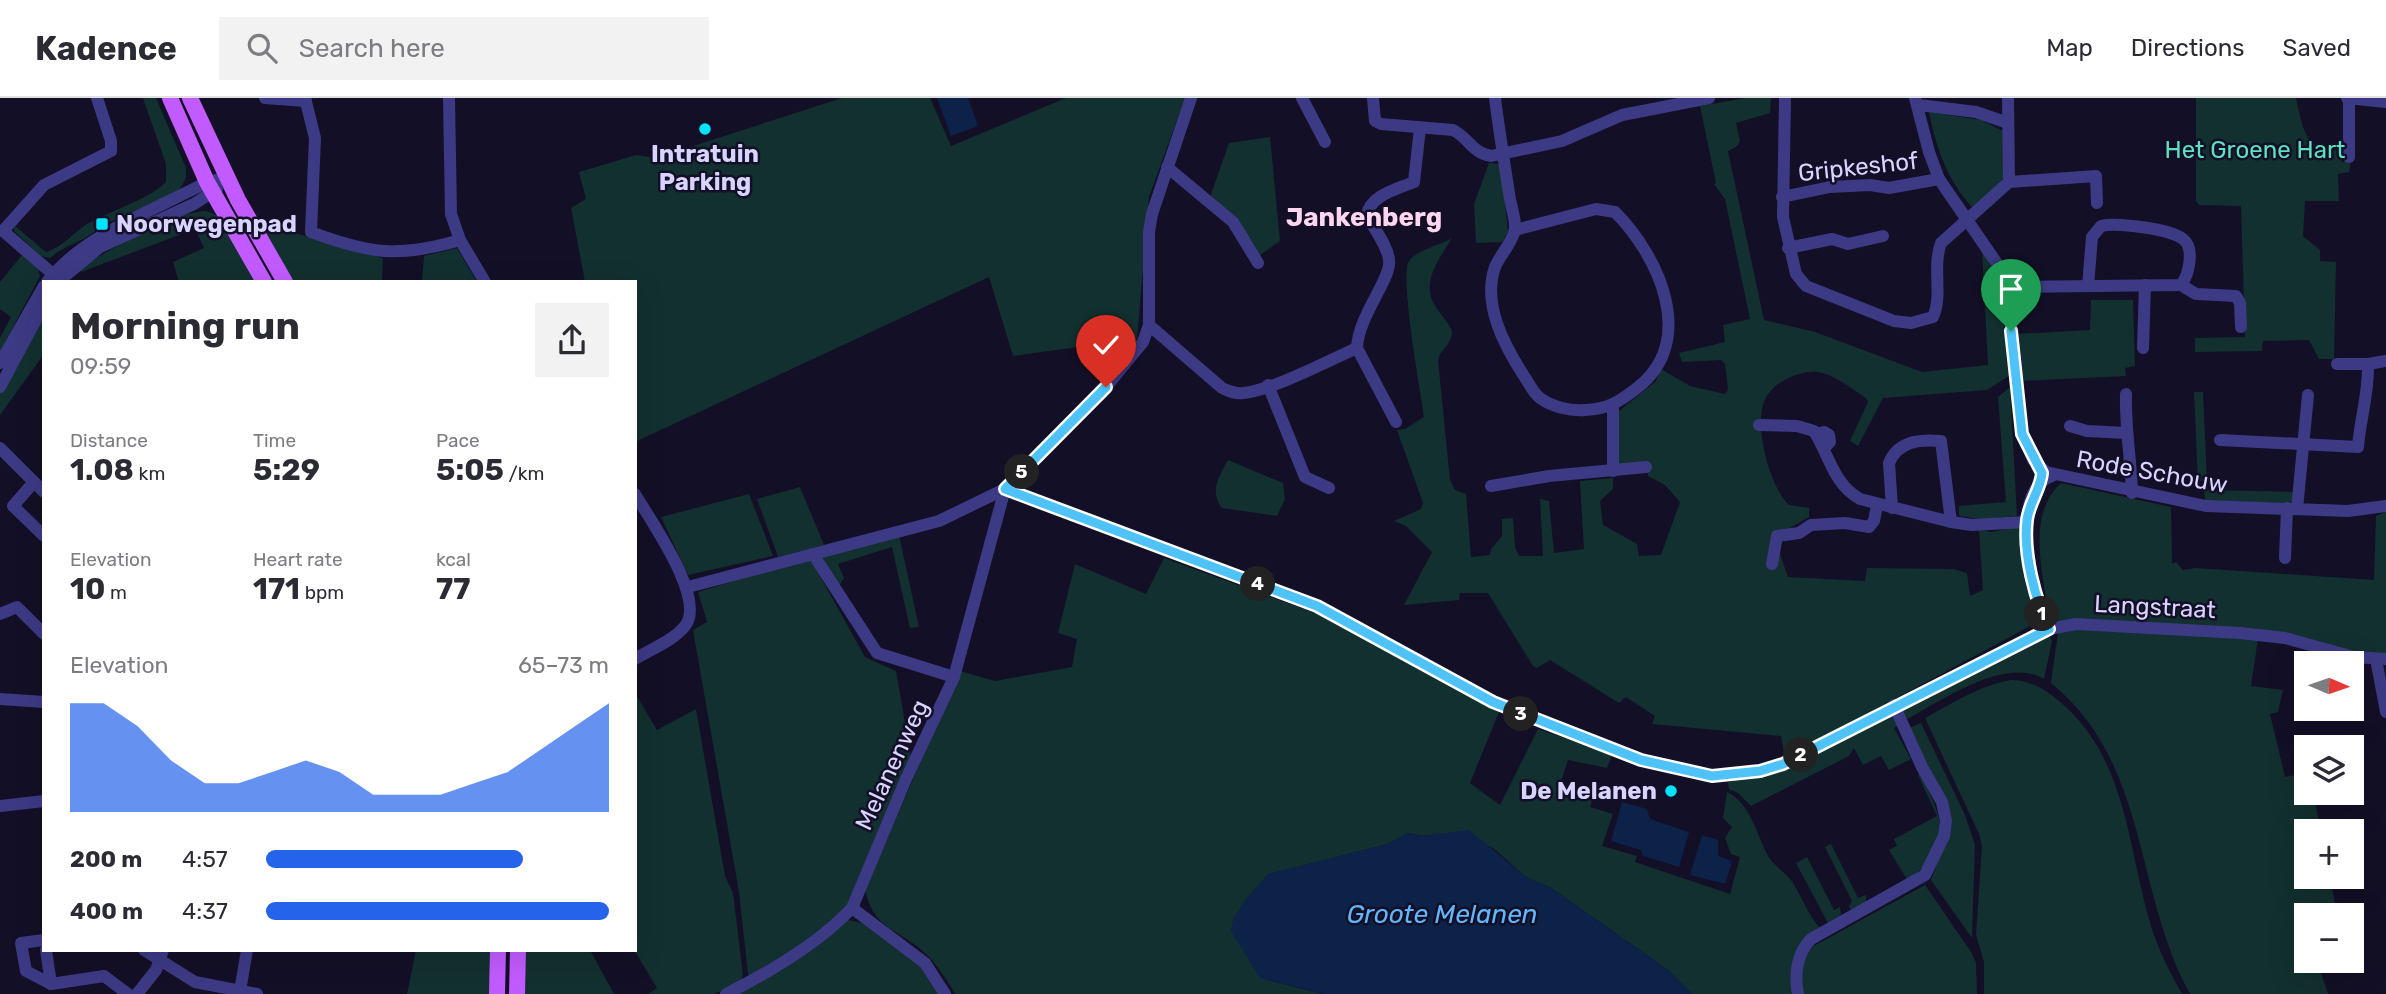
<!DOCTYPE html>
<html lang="en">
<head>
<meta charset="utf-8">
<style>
	:root { --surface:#fff; --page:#f2f2f3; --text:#2b2b33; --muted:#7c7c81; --line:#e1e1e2; --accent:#2563eb }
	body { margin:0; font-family:Rubik,sans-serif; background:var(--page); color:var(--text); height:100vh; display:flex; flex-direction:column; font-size:26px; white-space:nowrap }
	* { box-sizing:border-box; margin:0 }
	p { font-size:23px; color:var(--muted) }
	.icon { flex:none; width:38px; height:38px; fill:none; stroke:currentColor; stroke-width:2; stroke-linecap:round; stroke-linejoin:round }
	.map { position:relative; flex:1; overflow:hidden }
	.side { position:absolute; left:42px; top:182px; width:595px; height:672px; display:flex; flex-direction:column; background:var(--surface); border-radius:0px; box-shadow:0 7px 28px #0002 }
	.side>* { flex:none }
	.needle { width:46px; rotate:92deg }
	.tools { position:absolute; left:2294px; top:553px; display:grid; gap:14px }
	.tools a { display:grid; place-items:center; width:70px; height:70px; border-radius:0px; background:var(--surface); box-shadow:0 7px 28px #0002; font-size:35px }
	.pin { position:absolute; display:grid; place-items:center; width:60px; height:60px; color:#fff; margin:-72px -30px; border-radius:50% 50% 50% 0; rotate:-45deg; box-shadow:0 0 7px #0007 }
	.pin .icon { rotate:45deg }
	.km { position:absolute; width:35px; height:35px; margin:-18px; border-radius:50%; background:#222; color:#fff; font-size:19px; line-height:35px; text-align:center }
	.round { display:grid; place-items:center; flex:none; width:74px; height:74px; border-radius:0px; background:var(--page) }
	.headline { display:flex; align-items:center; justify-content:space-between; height:119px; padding:0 28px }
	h1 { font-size:38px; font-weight:700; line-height:52px }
	.stats { display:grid; grid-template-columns:repeat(3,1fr); gap:10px; height:119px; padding:7px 28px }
	.stats div { display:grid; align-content:center }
	.stats b { font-size:30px; font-weight:700 }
	.stats small { font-size:19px; font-weight:400 }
	.stats p { font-size:19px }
	.chart { height:196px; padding:14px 28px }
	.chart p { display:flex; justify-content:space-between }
	.chart svg { width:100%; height:126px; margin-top:7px; fill:var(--accent); opacity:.7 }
	ul { padding:0 28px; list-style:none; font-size:23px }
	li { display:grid; grid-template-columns:112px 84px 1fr; align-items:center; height:52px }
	li i { height:18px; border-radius:9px; background:var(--accent) }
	header { display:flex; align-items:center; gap:42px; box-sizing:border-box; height:98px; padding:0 35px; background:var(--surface); border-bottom:2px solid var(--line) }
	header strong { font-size:33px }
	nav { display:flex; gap:38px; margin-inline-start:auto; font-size:24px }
	.search { width:490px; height:63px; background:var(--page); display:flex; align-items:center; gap:18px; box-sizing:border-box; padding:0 24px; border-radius:0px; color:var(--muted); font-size:26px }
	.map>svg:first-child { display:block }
	.green { fill:#12302f }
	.water { fill:#0c2248 }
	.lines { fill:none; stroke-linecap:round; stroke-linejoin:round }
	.minor { stroke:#3d3a85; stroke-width:12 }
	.major { stroke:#c25bff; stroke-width:16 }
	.route-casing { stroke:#fff; stroke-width:14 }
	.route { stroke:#4fc3f7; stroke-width:9 }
	.poi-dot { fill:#00e5ff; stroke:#130f26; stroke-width:2.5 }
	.labels { text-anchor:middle; stroke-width:5; stroke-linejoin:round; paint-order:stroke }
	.park-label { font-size:24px; fill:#5fe0c0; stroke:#130f26 }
	.poi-label { font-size:24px; font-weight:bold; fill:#d9d4ff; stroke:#130f26 }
	.street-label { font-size:24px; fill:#d9d4ff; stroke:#130f26 }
	.neighbourhood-label { font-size:26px; font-weight:bold; fill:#ffd6f0; stroke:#130f26 }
	.water-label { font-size:26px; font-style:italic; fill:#62b6ff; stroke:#130f26 }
</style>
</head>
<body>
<header>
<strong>Kadence</strong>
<div class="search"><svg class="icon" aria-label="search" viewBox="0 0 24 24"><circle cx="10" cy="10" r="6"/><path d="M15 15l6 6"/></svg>Search here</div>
<nav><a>Map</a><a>Directions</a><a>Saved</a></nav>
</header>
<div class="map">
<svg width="2386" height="896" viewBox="0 0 2386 896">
	<rect width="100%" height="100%" fill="#130f26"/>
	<!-- green -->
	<g class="green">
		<path d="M143 0H156L186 70V80L179 93 99 129C86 144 65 146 50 160L41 158 14 133V127L46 154C63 149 73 135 87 126 108 114 153 99 166 84V66Z"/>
		<polygon points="842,0 930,0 951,48 1066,0 1185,0 1149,99 1137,241 1013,258 989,179 635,344 635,184 585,184 571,110 586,101 579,74 636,57 656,60"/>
		<path d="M1746 0H1771L1770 15 1736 25 1740 43 1737 48 1728 53 1764 222 1815 234 1922 274 1988 267 1982 152C2008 192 2002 234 2009 278L1987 292 1883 300 1858 348 1850 343 1868 304 1866 300C1852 291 1835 277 1818 274 1798 272 1771 285 1764 304 1754 329 1770 389 1789 407L1809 410V419L1774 439 1788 479 1865 483 1867 470 1953 471 1967 475 1970 498 1983 492 1979 432 1991 434 2023 428 2036 525 1785 660 1781 638 1652 626 1655 618 1626 599 1619 605 1550 562 1537 570 1533 568 1488 495H1460L1459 502 1404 507 1432 454 1406 428 1394 423 1421 411 1423 405 1397 332 1405 331 1424 319C1421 295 1399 177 1409 163 1416 152 1441 147 1452 140 1441 159 1422 181 1433 204 1438 214 1447 222 1452 233 1452 247 1441 250 1438 262L1450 382 1455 392 1466 396 1471 459 1490 457 1491 451 1502 438V421L1513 420 1515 449 1519 458H1543L1540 401 1549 403 1554 455 1584 451 1580 383 1613 380V391L1600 403 1603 427 1637 446 1639 458 1661 457 1680 404 1665 387 1648 378 1646 367 1619 369 1613 318 1656 283 1661 271 1690 288 1725 296 1728 291 1725 266 1721 262 1682 264 1679 255 1725 244 1723 227 1750 221 1725 101 1714 86 1716 85 1700 8Z"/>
		<path d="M2196 0H2296C2303 31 2304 51 2338 52L2342 64 2351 63 2349 74 2338 76 2339 103H2305L2303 138 2320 152V163L2336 164 2334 261H2319L2309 242H2303L2263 243 2262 253 2195 254V240L2245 239 2241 108 2199 107 2196 103Z"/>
		<path d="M1929 14 1981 22 2005 34C2006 74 2011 88 1972 109 1947 82 1936 49 1929 14Z"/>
		<polygon points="1270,39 1280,143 1260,157 1238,124 1209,102 1229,45"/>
		<polygon points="1489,65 1501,66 1508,134 1502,144 1476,145 1474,106"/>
		<path d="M206 113 216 117 255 184H179L173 164 204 150 195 131 81 174 79 170C109 153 174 113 206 113Z"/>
		<polygon points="259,125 383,160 382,184 292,184"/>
		<polygon points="457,150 477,184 422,184 424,158"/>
		<polygon points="22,157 38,171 40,178 0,254 0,240 11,219 0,211 0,184"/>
		<polygon points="2091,202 2133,202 2135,268 2125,270 2126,278 2020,283 2016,236 2090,232"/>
		<polygon points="44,213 44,256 0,317 0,295"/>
		<polygon points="2010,289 2017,418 1980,421 1959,418 1959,408 2006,404 1998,299"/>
		<polygon points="2194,294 2203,294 2207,383 2198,383"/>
		<path d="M1228 362 1283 385 1285 401 1277 418 1222 410C1209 394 1219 378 1228 362Z"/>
		<path d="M2061 385 2171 409 2172 466 2176 464 2183 472 2196 470 2374 482 2376 418 2386 414V558L2365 557 2285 537 2056 525 2049 520C2044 477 2025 418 2061 385Z"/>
		<polygon points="800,389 824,447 778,459 757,401"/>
		<polygon points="2204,392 2294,394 2292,403 2288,405 2205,403"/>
		<polygon points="749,396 773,458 688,477 661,419"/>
		<polygon points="899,437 919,529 910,530 892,449 838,466 844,480 838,489 822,458"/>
		<polygon points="810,460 865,559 896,573 912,665 845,813 791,854 752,879 748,876 739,794 693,532 707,524 698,494"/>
		<path d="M1164 460 1323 518 1499 614 1470 685 1500 707 1538 631 1612 656 1607 670 1568 662 1559 690 1593 700 1590 709 1613 716 1602 748 1637 758 1635 764 1730 796 1740 759 1731 756 1725 740 1732 729 1723 720 1727 694C1750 705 1756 734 1767 756 1773 768 1786 774 1793 785 1803 801 1808 817 1821 831 1798 855 1787 861 1793 896H1692L1668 872 1551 790 1526 779 1493 750 1453 735 1423 738 1408 735 1388 746 1269 776 1245 802 1232 833 1267 882 1323 896H955C945 878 934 862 918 849 892 829 873 828 865 792L960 573 995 583 1072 569 1077 541 1058 535 1075 466 1146 496Z"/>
		<path d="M2046 531 2052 543 2044 581C2004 557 1938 605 1902 624L1898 613Z"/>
		<path d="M2061 531 2258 541 2251 588 2283 592 2278 614 2270 616 2285 679 2306 675V695L2314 699 2321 733H2306V779H2330L2337 817H2306V863H2322L2321 875 2328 896H2190C2133 792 2150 666 2051 585L2058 535Z"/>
		<path d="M2012 582C2035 583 2051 595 2068 611 2125 666 2128 745 2148 817 2155 845 2168 871 2182 896H1984V864L1976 837 1982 748 1979 736 1925 620C1953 605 1980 587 2012 582Z"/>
		<polygon points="635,595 657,632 696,611 725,778 733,795 743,877 741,884 714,896 648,896 657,890 634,852"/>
		<polygon points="1889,618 1893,619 1897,628 1894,630 1911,661 1889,672 1881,658 1863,667 1854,650 1849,658 1751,708 1738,695 1729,691 1728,684 1771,675"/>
		<polygon points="1921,625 1965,717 1975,747 1972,840 1931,782 1948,736 1907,631"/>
		<path d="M1920 675C1944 724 1954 744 1908 783L1889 752 1897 748 1894 741 1937 718 1918 677Z"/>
		<polygon points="1831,746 1858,800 1866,797 1866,804 1851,812 1849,808 1852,803 1825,749"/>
		<polygon points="1807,759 1834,812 1840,809 1841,817 1828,825 1796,765"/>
		<path d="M1925 787 1971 854 1976 865 1977 896H1802C1801 877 1799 864 1812 849Z"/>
		<polygon points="848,822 862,825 922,869 942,896 735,896"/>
		<polygon points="416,852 491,852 490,896 407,896"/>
		<polygon points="524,852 590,852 614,896 523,896"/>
	</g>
	<!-- water -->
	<g class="water">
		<polygon points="937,0 968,0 978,28 951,38"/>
		<polygon points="1622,704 1647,711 1650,721 1689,734 1679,769 1643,758 1641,752 1611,743"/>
		<polygon points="1469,732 1526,779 1551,790 1668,872 1692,896 1324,896 1260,880 1231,833 1233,822 1245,802 1268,776 1388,746 1408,735 1423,738"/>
		<polygon points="1702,737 1718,742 1718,758 1732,763 1725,786 1690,777"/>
	</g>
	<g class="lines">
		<!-- minor -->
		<g class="minor">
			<polyline points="265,0 306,3"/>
			<path d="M305 0 315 40 311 134C370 156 399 160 460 142"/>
			<polyline points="449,0 451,116 460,142 485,184"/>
			<polyline points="1302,0 1325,44"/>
			<path d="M1373 0 1375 23 1381 26 1453 32C1469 40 1472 55 1491 58L1562 43 1622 17 1709 0"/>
			<path d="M1495 0C1499 32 1504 63 1509 95 1510 105 1516 121 1515 131 1513 144 1500 157 1495 169 1482 206 1504 247 1524 278 1529 285 1533 295 1540 300 1552 309 1570 313 1585 312 1608 311 1619 304 1637 290 1698 243 1659 158 1615 114L1596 111 1515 132"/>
			<path d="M1785 0 1783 119 1796 176 1806 188 1894 223 1911 225 1933 219C1943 197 1932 169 1941 145L2009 84 2008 0"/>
			<polyline points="1915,0 1929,54 1939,81 1998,167 2009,209 2022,336 2033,362 2046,374 2206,408 2348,413 2386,408"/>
			<polyline points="2347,0 2386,4"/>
			<polyline points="1919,7 1976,14 2008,25"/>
			<polyline points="2349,59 2349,3"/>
			<polyline points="1167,69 1233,124 1258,165"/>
			<polyline points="2009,84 2096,78 2097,105"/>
			<polyline points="1782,99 1830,89 1870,87 1889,90 1939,81"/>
			<polyline points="1788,150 1832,141 1848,146 1883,138"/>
			<path d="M47 184C83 137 155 112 207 84L227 80"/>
			<polyline points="58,184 100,149 194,106 217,91"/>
			<polyline points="62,184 3,133 44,87 111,53 111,43 97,0"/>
			<polyline points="2181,187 2196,196 2236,198 2240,205 2241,229"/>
			<path d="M2005 189 2181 187C2189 177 2195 150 2183 141 2170 131 2117 124 2101 128L2092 139 2088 188"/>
			<path d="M1149 227 1222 290C1229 293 1234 296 1243 295 1273 292 1328 263 1357 250L1396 324"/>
			<path d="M1357 250C1358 218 1392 180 1389 162 1388 148 1374 131 1367 117 1370 97 1398 91 1414 84L1420 30"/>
			<polyline points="2143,250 2145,187"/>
			<polyline points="0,265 44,188"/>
			<polyline points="2337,266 2368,266"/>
			<polyline points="1268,287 1305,379 1329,390"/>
			<polyline points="0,289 44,207"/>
			<path d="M2126 296C2125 330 2131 361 2132 395"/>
			<path d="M1759 327 1797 328 1814 333C1829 357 1834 387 1860 401L1951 424 1972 427 2026 424"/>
			<polyline points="2070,328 2087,333 2126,335"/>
			<polyline points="1816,336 1824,334 1829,337 1830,344 1824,350"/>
			<path d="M2220 342 2358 349C2360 321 2369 295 2368 266L2386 263"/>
			<polyline points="0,350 44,394"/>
			<polyline points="1613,373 1613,308"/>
			<polyline points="34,384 13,408 44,438"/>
			<polyline points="1491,388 1549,378 1646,369"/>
			<polyline points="1005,391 1317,508 1493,604 1641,662 1712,678 1760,673 1783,666 2049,531 2076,526 2240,535 2285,540 2354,559 2386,561"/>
			<path d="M635 396C650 422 707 501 685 528 673 543 651 551 635 561"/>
			<path d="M1892 410 1889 365C1898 343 1920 341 1941 343L1951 424"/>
			<polyline points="2297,411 2308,297"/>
			<polyline points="813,456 877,555 954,579"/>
			<polyline points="2285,460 2287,410"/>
			<polyline points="1772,466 1777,438 1799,435 1811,427 1845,425 1869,429 1874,423 1877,407"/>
			<polyline points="688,489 939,423 1005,391 1106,289 1143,244 1149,227 1149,134 1152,116 1191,0"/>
			<polyline points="0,516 17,509 44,536"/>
			<path d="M2049 531C2034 500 2006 393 2052 378"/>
			<polyline points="2376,561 2386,614"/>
			<polyline points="0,601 44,604"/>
			<polyline points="0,708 44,703"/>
			<polyline points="852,810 925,865 945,896"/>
			<polyline points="44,842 21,845 26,873 51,886"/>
			<polyline points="46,852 51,886"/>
			<polyline points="144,852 195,884 257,896"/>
			<polyline points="51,886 104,878 128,896"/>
			<polyline points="240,893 247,852"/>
			<polyline points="137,896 156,872 163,852"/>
			<path d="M726 896C770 874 818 846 852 810L906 681 954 579 1005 391"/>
			<path d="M1798 896C1794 877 1797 855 1811 841L1925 777 1944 738 1946 723 1942 704 1922 669 1894 607"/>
		</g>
		<!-- major -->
		<g class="major">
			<polyline points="170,0 207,84 264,184"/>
			<polyline points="190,0 238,102 285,184"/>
			<polyline points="497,896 498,852"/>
			<polyline points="517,896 518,852"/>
		</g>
	</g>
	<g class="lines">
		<!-- route casing -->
		<g class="route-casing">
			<path id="route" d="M1106 289 1005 391 1317 508 1493 604 1641 662 1712 678 1760 673 1783 666 2049 531C2035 501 2023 456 2027 422 2029 405 2041 390 2042 375L2022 336 2011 233"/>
		</g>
		<!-- route -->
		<use href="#route" class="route"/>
	</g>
	<!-- markers -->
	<g class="poi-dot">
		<circle cx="705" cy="31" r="7"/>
		<rect x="95" y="119" width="14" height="14" rx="3.5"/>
		<circle cx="1671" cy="693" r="7"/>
	</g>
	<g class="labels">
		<!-- park labels -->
		<g class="park-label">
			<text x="2255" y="60">Het Groene Hart</text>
		</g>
		<!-- poi labels -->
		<g class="poi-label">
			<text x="705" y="64">Intratuin<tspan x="705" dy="28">Parking</tspan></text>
			<text x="116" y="134" text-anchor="start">Noorwegenpad</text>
			<text x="1657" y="701" text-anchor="end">De Melanen</text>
		</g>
		<!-- street labels -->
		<g class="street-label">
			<text transform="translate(1858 69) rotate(-6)" y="8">Gripkeshof</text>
			<text transform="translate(2152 374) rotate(10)" y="8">Rode Schouw</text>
			<text transform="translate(2155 509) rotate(3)" y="8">Langstraat</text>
			<text transform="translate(892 667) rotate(-65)" y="8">Melanenweg</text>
		</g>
		<!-- neighbourhood labels -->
		<g class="neighbourhood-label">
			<text x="1364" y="128">Jankenberg</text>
		</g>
		<!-- water labels -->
		<g class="water-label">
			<text x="1442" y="825">Groote Melanen</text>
		</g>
	</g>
</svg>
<div class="tools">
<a><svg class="needle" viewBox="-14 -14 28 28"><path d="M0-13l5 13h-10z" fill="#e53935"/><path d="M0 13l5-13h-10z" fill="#7c7c81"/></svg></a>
<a><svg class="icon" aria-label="layers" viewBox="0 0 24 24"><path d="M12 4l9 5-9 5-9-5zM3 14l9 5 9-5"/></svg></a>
<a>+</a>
<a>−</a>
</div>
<div class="pin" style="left:2011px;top:233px;background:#1e9e55"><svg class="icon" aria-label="arrive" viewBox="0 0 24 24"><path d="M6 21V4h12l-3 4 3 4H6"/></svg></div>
<div class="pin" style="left:1106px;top:289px;background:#d93025"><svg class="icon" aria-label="check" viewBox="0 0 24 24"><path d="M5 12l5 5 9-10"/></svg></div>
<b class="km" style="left:2042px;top:516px">1</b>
<b class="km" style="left:1801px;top:657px">2</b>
<b class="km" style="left:1521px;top:616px">3</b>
<b class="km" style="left:1258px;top:486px">4</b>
<b class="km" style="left:1022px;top:374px">5</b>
<section class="side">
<div class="headline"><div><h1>Morning run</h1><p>09:59</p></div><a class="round"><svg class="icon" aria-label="share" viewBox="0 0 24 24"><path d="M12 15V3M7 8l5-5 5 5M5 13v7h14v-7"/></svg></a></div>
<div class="stats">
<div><p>Distance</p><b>1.08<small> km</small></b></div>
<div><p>Time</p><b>5:29</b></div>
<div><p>Pace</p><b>5:05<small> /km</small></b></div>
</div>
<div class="stats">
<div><p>Elevation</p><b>10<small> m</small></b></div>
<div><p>Heart rate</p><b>171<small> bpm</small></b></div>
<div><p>kcal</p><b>77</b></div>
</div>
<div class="chart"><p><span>Elevation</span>65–73 m</p>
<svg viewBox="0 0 160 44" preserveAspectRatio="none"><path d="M0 44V6L10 6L20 14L30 26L40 34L50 34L60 30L70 26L80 30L90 38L100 38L110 38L120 34L130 30L140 22L150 14L160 6V44z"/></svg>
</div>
<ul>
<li><b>200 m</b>4:57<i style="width:75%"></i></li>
<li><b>400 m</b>4:37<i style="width:100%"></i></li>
</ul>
</section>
</div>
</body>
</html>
